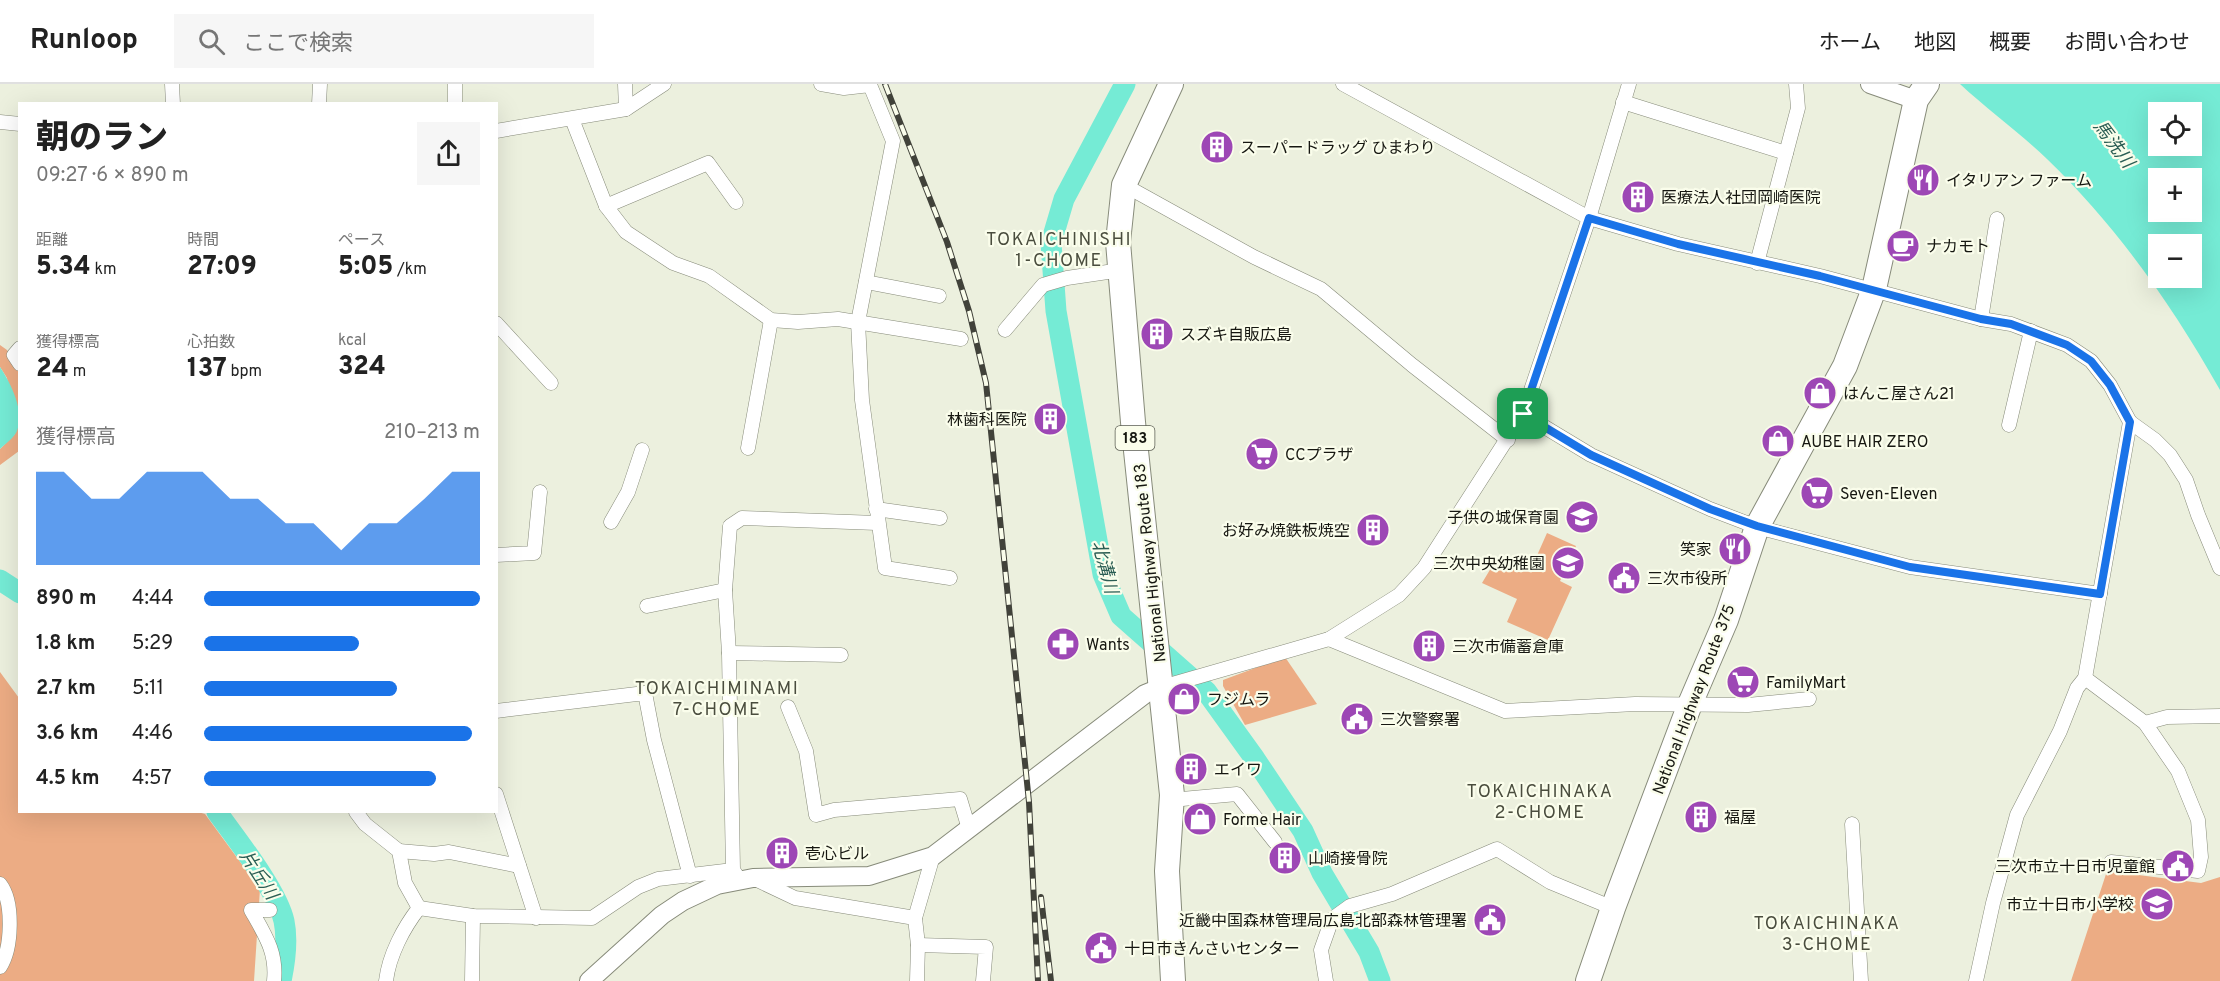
<!DOCTYPE html>
<html lang="ja">
<head>
<meta charset="utf-8">
<style>
	:root { --surface:#fff; --page:#f6f6f6; --text:#222; --muted:#767676; --line:#e0e0e0; --accent:#1a73e8 }
	body { margin:0; font-family:Overpass,"Noto Sans JP",sans-serif; background:var(--page); color:var(--text); height:100vh; display:flex; flex-direction:column; font-size:22px; white-space:nowrap }
	* { box-sizing:border-box; margin:0 }
	p { font-size:20px; color:var(--muted) }
	.icon { flex:none; width:33px; height:33px; fill:none; stroke:currentColor; stroke-width:2; stroke-linecap:round; stroke-linejoin:round }
	.map { position:relative; flex:1; overflow:hidden }
	.side { position:absolute; left:18px; top:18px; width:480px; height:711px; display:flex; flex-direction:column; background:var(--surface); border-radius:0px; box-shadow:0 6px 24px #0002 }
	.side>* { flex:none }
	.fabs { position:absolute; left:2148px; top:18px; display:grid; gap:12px }
	.fabs a { display:grid; place-items:center; width:54px; height:54px; border-radius:0px; background:var(--surface); box-shadow:0 6px 24px #0002; font-size:30px }
	.pin { position:absolute; display:grid; place-items:center; width:51px; height:51px; color:#fff; margin:-26px; border-radius:12px; box-shadow:0 3px 9px #0006 }
	.round { display:grid; place-items:center; flex:none; width:63px; height:63px; border-radius:0px; background:var(--page) }
	.overview { display:flex; align-items:center; justify-content:space-between; height:102px; padding:0 18px }
	h1 { font-size:33px; font-weight:800; line-height:45px }
	.figures { display:grid; grid-template-columns:repeat(3,1fr); gap:9px; height:102px; padding:6px 18px }
	.figures div { display:grid; align-content:center }
	.figures b { font-size:26px; font-weight:800 }
	.figures small { font-size:16px; font-weight:400 }
	.figures p { font-size:16px }
	.chart { height:168px; padding:12px 18px }
	.chart p { display:flex; justify-content:space-between }
	.chart svg { width:100%; height:108px; margin-top:6px; fill:var(--accent); opacity:.7 }
	ul { padding:0 18px; list-style:none; font-size:20px }
	li { display:grid; grid-template-columns:96px 72px 1fr; align-items:center; height:45px }
	li i { height:15px; border-radius:8px; background:var(--accent) }
	header { display:flex; align-items:center; gap:36px; box-sizing:border-box; height:84px; padding:0 30px; background:var(--surface); border-bottom:2px solid var(--line) }
	header strong { font-size:28px }
	nav { display:flex; gap:33px; margin-inline-start:auto; font-size:21px }
	.search { width:420px; height:54px; background:var(--page); display:flex; align-items:center; gap:15px; box-sizing:border-box; padding:0 21px; border-radius:0px; color:var(--muted); font-size:22px }
	.map>svg:first-child { display:block }
	.green { fill:#ecac84 }
	.water { fill:#75ebd5; fill-rule:evenodd }
	.lines { fill:none; stroke-linecap:round; stroke-linejoin:round }
	.river { stroke:#75ebd5; stroke-width:21 }
	.minor-casing { stroke:#878b7a; stroke-width:15 }
	.tertiary-casing { stroke:#878b7a; stroke-width:20 }
	.trunk-casing { stroke:#878b7a; stroke-width:26 }
	.minor { stroke:#fff; stroke-width:14 }
	.tertiary { stroke:#fff; stroke-width:18 }
	.trunk { stroke:#fff; stroke-width:24 }
	.rail-casing { stroke:#41423a; stroke-width:6 }
	.rail { stroke:#fafdeb; stroke-width:4; stroke-dasharray:11; stroke-linecap:butt }
	.route-casing { stroke:#fff; stroke-width:12 }
	.route { stroke:#1a73e8; stroke-width:8 }
	.labels { text-anchor:middle; stroke-width:4.5; stroke-linejoin:round; paint-order:stroke }
	.shield { fill:#fafdeb; stroke:#5a5c52; stroke-width:1.5 }
	.shield-label { font-size:15px; font-weight:bold; fill:#161711 }
	.poi-label { font-size:16px; fill:#161711; stroke:#fafdeb; text-anchor:start }
	.street-label { font-size:16px; fill:#161711; stroke:#fafdeb }
	.water-label { font-size:18px; font-style:italic; fill:#2b5e54; stroke:#fafdeb }
	.neighbourhood-label { font-size:18px; letter-spacing:1.5px; fill:#4a4d3e; stroke:#fafdeb }
</style>
</head>
<body>
<header>
<strong>Runloop</strong>
<div class="search"><svg class="icon" aria-label="search" viewBox="0 0 24 24"><circle cx="10" cy="10" r="6"/><path d="M15 15l6 6"/></svg>ここで検索</div>
<nav><a>ホーム</a><a>地図</a><a>概要</a><a>お問い合わせ</a></nav>
</header>
<div class="map">
<svg width="2220" height="897" viewBox="0 0 2220 897">
	<rect width="100%" height="100%" fill="#ecf0de"/>
	<!-- green -->
	<g class="green">
		<polygon points="0,261 7,266 20,288 19,367 0,381 0,365 15,350 7,294 0,283"/>
		<polygon points="1547,449 1576,462 1560,497 1572,503 1548,556 1507,538 1517,515 1482,499 1491,484 1503,485 1507,475 1531,485"/>
		<polygon points="1285,573 1317,620 1245,641 1223,602 1223,596"/>
		<polygon points="0,588 19,614 20,728 198,728 205,730 260,805 254,897 0,897"/>
		<polygon points="2107,787 2201,799 2220,793 2220,897 2071,897"/>
	</g>
	<!-- water -->
	<g class="water">
		<path d="M1960 0H2220V306C2172 221 2118 144 2047 75 2020 49 1988 26 1960 0ZM2158 28H2192V62H2158ZM2158 94H2192V128H2158ZM2158 160H2192V194H2158Z"/>
		<path d="M0 283C11 300 25 327 17 347 14 354 5 360 0 365Z"/>
	</g>
	<g class="lines">
		<!-- river -->
		<g class="river">
			<polyline points="1125,0 1064,115 1051,159 1056,227 1103,490 1121,532 1206,607 1255,675 1303,747 1322,789 1369,868 1380,897"/>
			<polyline points="0,496 20,509"/>
			<path d="M217 728C237 756 277 806 284 837 288 856 285 878 281 897"/>
		</g>
		<!-- minor casing -->
		<g class="minor-casing">
			<g id="minor">
				<polyline points="172,0 173,20"/>
				<polyline points="455,0 455,20"/>
				<polyline points="625,0 626,25"/>
				<polyline points="821,0 844,4 870,1 893,57 858,238 862,316 885,484 950,494"/>
				<polyline points="1343,0 1589,134 1678,160 1820,192 1981,235 2011,240 2067,261 2091,277 2110,301 2130,338 2085,594 2077,604 2060,647 2017,731 1993,819 1976,897"/>
				<polyline points="1623,18 1786,69"/>
				<polyline points="319,20 320,0"/>
				<polyline points="572,35 606,122 626,148 673,179 709,192 771,236 798,238 838,235 961,255"/>
				<polyline points="0,38 20,40"/>
				<polyline points="496,47 626,25 664,0"/>
				<polyline points="1124,101 1254,173 1321,205 1412,281 1508,356"/>
				<polyline points="606,122 708,79 736,118"/>
				<polyline points="1757,179 1798,24 1796,0"/>
				<polyline points="866,198 939,212"/>
				<polyline points="1981,235 1997,135"/>
				<polyline points="496,239 551,299"/>
				<polyline points="1005,246 1043,201 1067,194 1121,186"/>
				<polyline points="20,264 14,271 20,280"/>
				<polyline points="1523,330 1591,371 1710,425 1757,443 1910,483 2100,510"/>
				<polyline points="2130,338 2155,356 2170,371 2186,396 2198,431 2220,484"/>
				<polyline points="2009,341 2031,247"/>
				<polyline points="748,364 771,236"/>
				<polyline points="876,425 940,434"/>
				<polyline points="611,438 628,408 642,366"/>
				<polyline points="496,471 534,469 540,408"/>
				<polyline points="647,522 725,506"/>
				<polyline points="1329,555 1505,627 1635,620 1748,621 1809,615"/>
				<polyline points="729,569 841,571"/>
				<polyline points="2085,594 2145,639 2178,687 2198,736 2201,773 2198,787 2111,778"/>
				<polyline points="1162,603 1329,555 1399,511 1424,484 1523,330 1589,134 1629,0"/>
				<polyline points="788,623 806,667 816,731 834,726 960,715 969,745"/>
				<polyline points="496,627 645,609 654,656 690,792"/>
				<polyline points="2145,639 2167,633 2220,632"/>
				<polyline points="496,710 536,834"/>
				<polyline points="1171,716 1237,710 1275,758"/>
				<polyline points="356,728 365,740 399,767 405,799 419,824"/>
				<polyline points="1852,740 1861,897"/>
				<polyline points="399,767 434,770 449,768 519,782"/>
				<polyline points="739,795 733,786 729,569 725,506 730,442 742,434 877,439"/>
				<polyline points="755,795 795,814 915,834"/>
				<path d="M0 800C14 818 12 865 0 883"/>
				<polyline points="419,824 473,832 592,834 638,803 658,795 733,786"/>
				<path d="M270 826H251C265 851 277 868 274 897"/>
				<polyline points="918,861 986,863 983,897"/>
				<path d="M386 897C389 871 404 843 419 824"/>
				<polyline points="472,897 473,832"/>
				<polyline points="917,897 918,861 915,834 933,772"/>
				<polyline points="1326,897 1321,866 1332,835 1350,822 1392,810 1497,765 1550,798 1613,824"/>
			</g>
		</g>
		<!-- tertiary casing -->
		<g class="tertiary-casing">
			<g id="tertiary">
				<polyline points="1870,0 1916,16"/>
				<polyline points="589,897 662,831 683,817 717,801 753,794 869,792 933,772 1145,610 1162,603"/>
			</g>
		</g>
		<!-- trunk casing -->
		<g class="trunk-casing">
			<g id="trunk">
				<polyline points="1171,0 1124,101 1118,158 1133,338 1172,711 1167,787 1173,897"/>
				<polyline points="1588,897 1613,824 1690,620 1726,536 1757,443 1845,282 1874,205 1916,16 1927,0"/>
			</g>
		</g>
		<!-- minor -->
		<use href="#minor" class="minor"/>
		<!-- tertiary -->
		<use href="#tertiary" class="tertiary"/>
		<!-- trunk -->
		<use href="#trunk" class="trunk"/>
		<!-- rail casing -->
		<g class="rail-casing">
			<g id="rail">
				<polyline points="885,0 947,158 969,227 986,299 1029,718 1038,897"/>
				<polyline points="1041,813 1051,897"/>
			</g>
		</g>
		<!-- rail -->
		<use href="#rail" class="rail"/>
	</g>
	<g class="lines">
		<!-- route casing -->
		<g class="route-casing">
			<polygon id="route" points="1589,134 1678,160 1820,192 1981,235 2011,240 2067,261 2091,277 2110,301 2130,338 2100,510 1910,483 1757,442 1710,425 1591,371 1523,330"/>
		</g>
		<!-- route -->
		<use href="#route" class="route"/>
	</g>
	<!-- icons -->
	<defs>
		<g id="building-disc" transform="scale(1.725)"><circle r="9.5" fill="#9d47b5" stroke="#fafdeb"/><path d="M-4-6H4V6H1V3H-1V6H-4ZM-2.5-4.3h1.7v1.8h-1.7ZM.8-4.3h1.7v1.8H.8ZM-2.5-1h1.7V.8h-1.7ZM.8-1h1.7V.8H.8Z" fill="#fff"/></g>
		<g id="restaurant-disc" transform="scale(1.725)"><circle r="9.5" fill="#9d47b5" stroke="#fafdeb"/><path d="M-5-6h1v4h1v-4h1v4h1v-4h1v5L-1.5 .5V6h-2V.5L-5-1ZM5-6V6H3V1.5H1.5Q1.5-4 5-6Z" fill="#fff"/></g>
		<g id="cafe-disc" transform="scale(1.725)"><circle r="9.5" fill="#9d47b5" stroke="#fafdeb"/><path d="M-5.5-4.5H6V0H3Q3 3.5 0 3.5H-2.5Q-5.5 3.5-5.5 0ZM3-3.2v2h1.7v-2ZM-6 4.5H4V6H-6Z" fill="#fff"/></g>
		<g id="shop-disc" transform="scale(1.725)"><circle r="9.5" fill="#9d47b5" stroke="#fafdeb"/><path d="M-5-2.5h2.3a2.7 3.5 0 0 1 5.4 0H5L5.5 6h-11ZM-1.5-2.5h3a1.5 2.3 0 0 0-3 0Z" fill="#fff"/></g>
		<g id="supermarket-disc" transform="scale(1.725)"><circle r="9.5" fill="#9d47b5" stroke="#fafdeb"/><path d="M-6-5.5h2.5l.6 2H6L4.5 2H-2.5L-4.4-4H-6ZM-1.5 3.2a1.3 1.3 0 1 0 .1 0ZM3 3.2a1.3 1.3 0 1 0 .1 0Z" fill="#fff"/></g>
		<g id="school-disc" transform="scale(1.725)"><circle r="9.5" fill="#9d47b5" stroke="#fafdeb"/><path d="M0-5L7-2L0 1L-7-2ZM-4 1L0 2.5L4 1V4Q0 6-4 4Z" fill="#fff"/></g>
		<g id="civic-disc" transform="scale(1.725)"><circle r="9.5" fill="#9d47b5" stroke="#fafdeb"/><path d="M-.6-6.5H3V-4.5H.6V-3L4-1V1h2V6H-6V1h2V-1L-.6-3ZM-1.2 2.5V6h2.4V2.5Z" fill="#fff"/></g>
		<g id="pharmacy-disc" transform="scale(1.725)"><circle r="9.5" fill="#9d47b5" stroke="#fafdeb"/><path d="M-2-6h4v4h4v4h-4v4h-4v-4h-4v-4h4Z" fill="#fff"/></g>
	</defs>
	<g fill-rule="evenodd">
		<use href="#building-disc" x="1217" y="63"/>
		<use href="#restaurant-disc" x="1923" y="96"/>
		<use href="#building-disc" x="1638" y="113"/>
		<use href="#cafe-disc" x="1903" y="162"/>
		<use href="#building-disc" x="1157" y="250"/>
		<use href="#shop-disc" x="1820" y="309"/>
		<use href="#building-disc" x="1050" y="335"/>
		<use href="#shop-disc" x="1778" y="357"/>
		<use href="#supermarket-disc" x="1262" y="370"/>
		<use href="#supermarket-disc" x="1817" y="409"/>
		<use href="#school-disc" x="1582" y="433"/>
		<use href="#building-disc" x="1373" y="446"/>
		<use href="#restaurant-disc" x="1735" y="465"/>
		<use href="#school-disc" x="1568" y="479"/>
		<use href="#civic-disc" x="1624" y="494"/>
		<use href="#pharmacy-disc" x="1063" y="560"/>
		<use href="#building-disc" x="1429" y="562"/>
		<use href="#supermarket-disc" x="1743" y="598"/>
		<use href="#shop-disc" x="1184" y="615"/>
		<use href="#civic-disc" x="1357" y="635"/>
		<use href="#building-disc" x="1191" y="685"/>
		<use href="#building-disc" x="1701" y="733"/>
		<use href="#shop-disc" x="1200" y="735"/>
		<use href="#building-disc" x="782" y="769"/>
		<use href="#building-disc" x="1285" y="774"/>
		<use href="#civic-disc" x="2178" y="782"/>
		<use href="#school-disc" x="2157" y="820"/>
		<use href="#civic-disc" x="1490" y="836"/>
		<use href="#civic-disc" x="1101" y="864"/>
	</g>
	<g class="labels">
		<!-- shield labels -->
		<rect class="shield" x="1115.5" y="342" width="39" height="24" rx="4.5"/>
		<g class="shield-label">
			<text x="1135" y="359">183</text>
		</g>
		<!-- poi labels -->
		<g class="poi-label">
			<text x="1240" y="69">スーパードラッグ ひまわり</text>
			<text x="1946" y="102">イタリアン ファーム</text>
			<text x="1661" y="119">医療法人社団岡崎医院</text>
			<text x="1926" y="168">ナカモト</text>
			<text x="1180" y="256">スズキ自販広島</text>
			<text x="1843" y="315">はんこ屋さん21</text>
			<text x="1027" y="341" text-anchor="end">林歯科医院</text>
			<text x="1801" y="363">AUBE HAIR ZERO</text>
			<text x="1285" y="376">CCプラザ</text>
			<text x="1840" y="415">Seven-Eleven</text>
			<text x="1559" y="439" text-anchor="end">子供の城保育園</text>
			<text x="1350" y="452" text-anchor="end">お好み焼鉄板焼空</text>
			<text x="1712" y="471" text-anchor="end">笑家</text>
			<text x="1545" y="485" text-anchor="end">三次中央幼稚園</text>
			<text x="1647" y="500">三次市役所</text>
			<text x="1086" y="566">Wants</text>
			<text x="1452" y="568">三次市備蓄倉庫</text>
			<text x="1766" y="604">FamilyMart</text>
			<text x="1207" y="621">フジムラ</text>
			<text x="1380" y="641">三次警察署</text>
			<text x="1214" y="691">エイワ</text>
			<text x="1724" y="739">福屋</text>
			<text x="1223" y="741">Forme Hair</text>
			<text x="805" y="775">壱心ビル</text>
			<text x="1308" y="780">山崎接骨院</text>
			<text x="2155" y="788" text-anchor="end">三次市立十日市児童館</text>
			<text x="2134" y="826" text-anchor="end">市立十日市小学校</text>
			<text x="1467" y="842" text-anchor="end">近畿中国森林管理局広島北部森林管理署</text>
			<text x="1124" y="870">十日市きんさいセンター</text>
		</g>
		<!-- street labels -->
		<g class="street-label">
			<text transform="translate(1149 479) rotate(-96)" y="6">National Highway Route 183</text>
			<text transform="translate(1693 615) rotate(-69)" y="6">National Highway Route 375</text>
		</g>
		<!-- water labels -->
		<g class="water-label">
			<text transform="translate(2114 60) rotate(53)" y="6">馬洗川</text>
			<text transform="translate(1105 483) rotate(75)" y="6">北溝川</text>
			<text transform="translate(259 791) rotate(57)" y="6">片丘川</text>
		</g>
		<!-- neighbourhood labels -->
		<g class="neighbourhood-label">
			<text x="1059" y="161">TOKAICHINISHI<tspan x="1059" dy="21">1-CHOME</tspan></text>
			<text x="717" y="610">TOKAICHIMINAMI<tspan x="717" dy="21">7-CHOME</tspan></text>
			<text x="1540" y="713">TOKAICHINAKA<tspan x="1540" dy="21">2-CHOME</tspan></text>
			<text x="1827" y="845">TOKAICHINAKA<tspan x="1827" dy="21">3-CHOME</tspan></text>
		</g>
	</g>
</svg>
<div class="fabs">
<a><svg class="icon" aria-label="locate" viewBox="0 0 24 24"><circle cx="12" cy="12" r="6"/><path d="M12 2v4M12 18v4M2 12h4M18 12h4"/></svg></a>
<a>+</a>
<a>−</a>
</div>
<div class="pin" style="left:1523px;top:330px;background:#1e9e55"><svg class="icon" aria-label="arrive" viewBox="0 0 24 24"><path d="M6 21V4h12l-3 4 3 4H6"/></svg></div>
<section class="side">
<div class="overview"><div><h1>朝のラン</h1><p>09:27 · 6 × 890 m</p></div><a class="round"><svg class="icon" aria-label="share" viewBox="0 0 24 24"><path d="M12 15V3M7 8l5-5 5 5M5 13v7h14v-7"/></svg></a></div>
<div class="figures">
<div><p>距離</p><b>5.34<small> km</small></b></div>
<div><p>時間</p><b>27:09</b></div>
<div><p>ペース</p><b>5:05<small> /km</small></b></div>
</div>
<div class="figures">
<div><p>獲得標高</p><b>24<small> m</small></b></div>
<div><p>心拍数</p><b>137<small> bpm</small></b></div>
<div><p>kcal</p><b>324</b></div>
</div>
<div class="chart"><p><span>獲得標高</span>210–213 m</p>
<svg viewBox="0 0 160 44" preserveAspectRatio="none"><path d="M0 44V6L10 6L20 17L30 17L40 6L50 6L60 6L70 17L80 17L90 27L100 27L110 38L120 27L130 27L140 17L150 6L160 6V44z"/></svg>
</div>
<ul>
<li><b>890 m</b>4:44<i style="width:100%"></i></li>
<li><b>1.8 km</b>5:29<i style="width:56%"></i></li>
<li><b>2.7 km</b>5:11<i style="width:70%"></i></li>
<li><b>3.6 km</b>4:46<i style="width:97%"></i></li>
<li><b>4.5 km</b>4:57<i style="width:84%"></i></li>
</ul>
</section>
</div>
</body>
</html>
